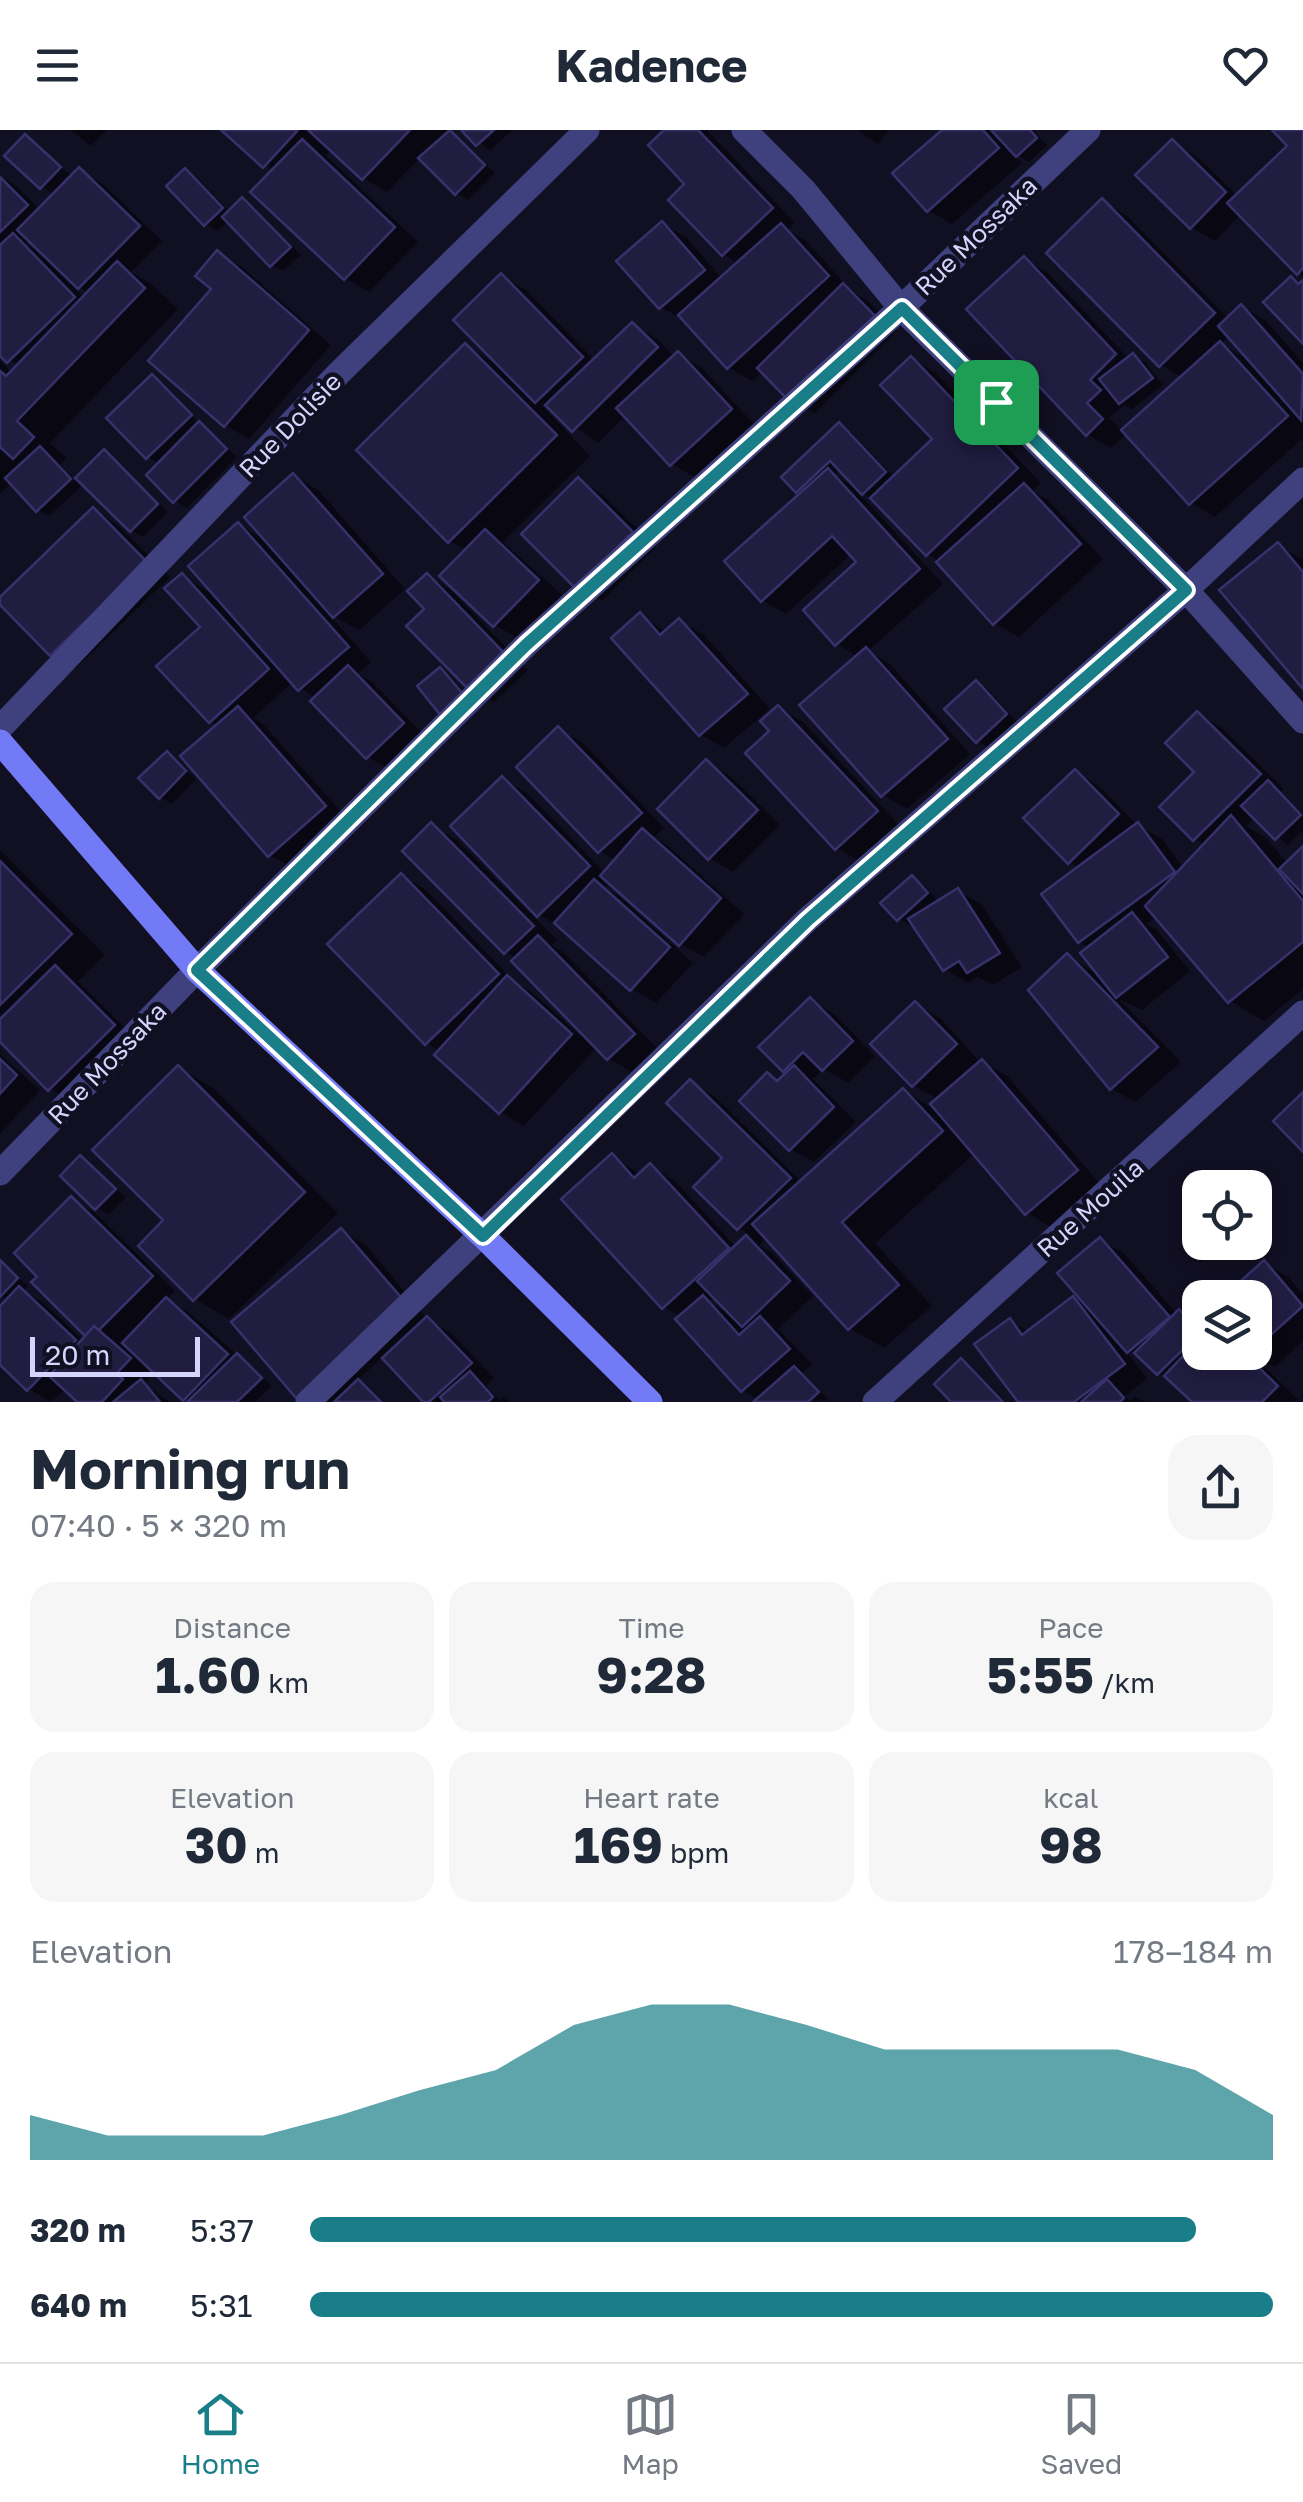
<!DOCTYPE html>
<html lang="en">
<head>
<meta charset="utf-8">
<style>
	:root { --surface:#fff; --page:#f6f6f7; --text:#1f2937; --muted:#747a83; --line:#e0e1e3; --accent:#197e88 }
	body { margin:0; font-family:"Golos Text",sans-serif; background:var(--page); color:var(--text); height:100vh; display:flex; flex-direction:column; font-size:38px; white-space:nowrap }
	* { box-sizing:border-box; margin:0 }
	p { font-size:32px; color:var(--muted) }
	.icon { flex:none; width:55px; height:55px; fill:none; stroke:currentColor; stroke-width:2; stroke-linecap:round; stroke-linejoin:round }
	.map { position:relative; height:1272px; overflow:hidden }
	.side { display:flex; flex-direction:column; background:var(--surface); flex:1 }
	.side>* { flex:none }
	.controls { position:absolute; left:1182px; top:1040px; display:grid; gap:20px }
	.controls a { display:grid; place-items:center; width:90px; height:90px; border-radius:20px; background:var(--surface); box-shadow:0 5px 15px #0003; font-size:50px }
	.scale { position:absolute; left:30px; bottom:25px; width:170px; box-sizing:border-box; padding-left:10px; border:5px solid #d5d4fc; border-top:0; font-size:28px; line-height:35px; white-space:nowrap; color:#d5d4fc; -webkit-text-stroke:8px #110f22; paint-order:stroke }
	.pin { position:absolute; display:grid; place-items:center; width:85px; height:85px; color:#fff; margin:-42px; border-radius:20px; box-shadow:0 5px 15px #0006 }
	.round { display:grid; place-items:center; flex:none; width:105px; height:105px; border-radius:30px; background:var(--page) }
	.overview { display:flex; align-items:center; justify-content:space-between; height:170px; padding:0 30px }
	h1 { font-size:55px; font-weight:700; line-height:75px }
	.metrics { display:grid; grid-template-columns:repeat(3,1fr); gap:15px; height:170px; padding:10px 30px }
	.metrics div { display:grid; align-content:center; border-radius:25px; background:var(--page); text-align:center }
	.metrics b { font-size:50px; font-weight:700 }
	.metrics small { font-size:28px; font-weight:400 }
	.metrics p { font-size:28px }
	.chart { height:280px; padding:20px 30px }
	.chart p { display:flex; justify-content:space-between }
	.chart svg { width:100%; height:180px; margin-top:10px; fill:var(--accent); opacity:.7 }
	ul { padding:0 30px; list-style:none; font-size:32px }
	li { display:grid; grid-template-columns:160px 120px 1fr; align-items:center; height:75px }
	li i { height:25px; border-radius:12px; background:var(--accent) }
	header { display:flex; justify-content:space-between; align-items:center; height:130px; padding:0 30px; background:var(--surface); font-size:45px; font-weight:700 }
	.dock { display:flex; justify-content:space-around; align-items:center; height:140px; border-top:2px solid var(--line); background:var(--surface); font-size:28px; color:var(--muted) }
	.dock a { display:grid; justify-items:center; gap:5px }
	.dock .current { color:var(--accent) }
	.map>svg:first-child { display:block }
	.shadow { fill:#0007; fill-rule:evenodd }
	.building { fill:#211d41; stroke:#37316c; stroke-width:2.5 }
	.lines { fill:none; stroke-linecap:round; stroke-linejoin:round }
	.street { stroke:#3e417d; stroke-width:25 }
	.secondary { stroke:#727af5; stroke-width:25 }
	.route-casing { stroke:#fff; stroke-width:20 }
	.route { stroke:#197e88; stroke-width:12 }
	.labels { text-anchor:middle; stroke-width:9; stroke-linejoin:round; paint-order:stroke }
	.street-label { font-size:25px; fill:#d5d4fc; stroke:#110f22 }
</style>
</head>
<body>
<header><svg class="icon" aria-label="menu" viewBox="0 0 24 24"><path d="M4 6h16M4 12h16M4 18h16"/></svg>Kadence<svg class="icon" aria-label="heart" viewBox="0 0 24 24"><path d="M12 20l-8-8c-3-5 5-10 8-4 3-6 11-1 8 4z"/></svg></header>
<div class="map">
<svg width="1303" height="1272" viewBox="0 0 1303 1272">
	<rect width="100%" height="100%" fill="#110f22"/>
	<!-- shadow -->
	<g class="shadow">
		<polygon points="70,0 107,0 91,16"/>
		<polygon points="225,0 446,0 461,9 495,43 468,70 456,63 421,27 387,62 363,48 332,19 326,26 418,112 369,162 345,148 274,41"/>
		<polygon points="465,0 512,0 490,21"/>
		<polygon points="668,0 707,0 795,93 788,100 805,110 853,162 867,170 897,201 815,283 791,269 763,241 752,251 728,237 685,191 661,177 620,131 663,94 687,108 722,149 739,134 723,124 688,54"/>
		<polygon points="857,0 889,0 878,14"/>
		<polygon points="945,0 1033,0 1047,15 1029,32 1013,22 1022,33 952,94 928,80"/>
		<polygon points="1275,0 1303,0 1303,146 1241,84 1215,111 1191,97 1172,12 1196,26 1238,66 1290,16"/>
		<path d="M25 7 73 47 79 40 103 54 162 111 131 142 151 154 178 179 50 313 67 328 60 335 75 351 104 322 116 329 168 382 143 407 131 400 84 354 49 386 38 380 12 352 0 364V231L12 243 18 236 0 222V46L14 54 40 80 55 65 42 57 8 26ZM30 109 41 122 26 114ZM70 152 89 163 84 168Z"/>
		<polygon points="185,41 197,48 230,82 243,70 254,77 301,125 283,141 271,135 229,90 218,101 206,94"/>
		<path d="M1102 71 1126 85 1229 189 1242 177 1266 191 1303 233V288L1299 287 1303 292V308L1215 387 1191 373 1127 303 1111 318 1087 304 1024 129 1048 143 1129 229 1133 226 1145 232 1163 255 1132 279 1124 275 1109 288 1123 302 1183 248 1161 235ZM1230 205 1251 231 1221 214Z"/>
		<polygon points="218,124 242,137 331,215 249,309 225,295 215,159"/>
		<polygon points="501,146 526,160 595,231 632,195 657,209 675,227 678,224 702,238 754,294 696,348 672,334 626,285 598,313 539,272 590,326 503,412 562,465 519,509 495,495 467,421 450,411 359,320 465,216 500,236"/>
		<path d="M912 229 936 243 1041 353 1033 361 1048 370 1103 429 1019 507 994 493 940 432 927 424 875 370 857 361 943 454 868 521 890 534 970 624 907 679 883 665 858 527 837 514 859 432 851 424 786 484 762 470 803 364 798 361 839 296 851 302 895 348 936 309ZM840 339 857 358 834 345Z"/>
		<polygon points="153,247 164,254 200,295 237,327 187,378 175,371 160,334 148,327"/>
		<polygon points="294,346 318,360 405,459 359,500 329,484 371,532 358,544 372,552 427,608 392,641 368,627 316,569 293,552 253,588 262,593 349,691 294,739 269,725 218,596 211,591 203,498 182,446 216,466 239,395 267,411"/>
		<polygon points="578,351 602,364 656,417 602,471 578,457"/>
		<polygon points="93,380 117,394 170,447 76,538 52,524 0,471"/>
		<polygon points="1278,415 1303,430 1303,555"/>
		<polygon points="427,446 451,460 528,540 494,572 470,558 427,479"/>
		<polygon points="640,486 667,502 680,491 704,505 770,579 724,618 700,604"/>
		<polygon points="440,540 451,547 479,578 459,596"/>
		<polygon points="976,553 988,560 1017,592 989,618 977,611"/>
		<polygon points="779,578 803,592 900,696 861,732 837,718 749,623 772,601"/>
		<polygon points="1198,584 1222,598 1284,659 1281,662 1303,684 1303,700 1288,715 1255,687 1246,696 1266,708 1288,734 1303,719 1303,859 1264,891 1230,871 1157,786 1147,794 1156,799 1190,841 1142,880 1119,869 1181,932 1135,972 1111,958 1067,826 1101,846 1090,818 1080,812 1080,738 1069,732 1075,642 1099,656 1137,695 1162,709 1184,739 1206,716 1195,709"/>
		<polygon points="559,600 583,613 664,698 654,707 667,715 744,784 704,827 680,814 611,752 605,758 619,766 693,833 656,873 632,859 563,798 539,785 503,649 527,663 605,743 616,731 600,721 519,637"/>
		<polygon points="168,625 196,649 172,674 160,667"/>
		<polygon points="706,632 730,646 780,695 733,742 709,728"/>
		<polygon points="432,696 456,709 557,810 552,815 563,822 658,919 632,942 608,928 597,917 524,996 500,982 437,925 440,921 427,913 402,746 426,760 516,853 532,862 581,906 584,903 517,829 506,822"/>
		<polygon points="0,720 105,825 78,851 137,910 74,972 50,959 0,908"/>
		<polygon points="912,749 924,755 939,772 958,761 982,775 1022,837 993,855 978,847 968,853 944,839 914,792 910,795 899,789"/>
		<polygon points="810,870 834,884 875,926 848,953 824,939 813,949 856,992 814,1032 790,1019 768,945 780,952 789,943 784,940"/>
		<path d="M916 874 940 888 978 930 1007 946 1100 1054 1051 1097 1027 1083 975 1023 875 1113 932 1176 884 1218 849 1198 767 1107 759 1115 771 1122 813 1166 778 1199 812 1234 802 1243 829 1270 757 1272 759 1270 742 1260 681 1187 664 1177 612 1026 641 1045 650 1036 674 1050 736 1117 750 1105 739 1098 726 1028 690 952 714 966 802 1052 904 961 931 977 939 970 913 955ZM715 1166 730 1184 709 1172Z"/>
		<polygon points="0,924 40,960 0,1004"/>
		<polygon points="179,938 213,958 338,1083 229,1189 195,1169 142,1116 167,1090"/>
		<polygon points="80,1028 126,1067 108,1085 97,1078"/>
		<polygon points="71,1069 95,1083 175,1161 167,1170 191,1184 272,1256 255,1272 189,1272 155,1241 144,1254 170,1272 81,1272 66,1259 51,1272 29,1259 0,1232 0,1180 9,1171 0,1166 0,1132 28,1156 23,1161 44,1173 84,1211 88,1206"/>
		<polygon points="341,1101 366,1115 427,1189 451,1203 494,1248 486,1256 499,1270 502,1267 511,1272 426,1272 384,1226 356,1251 383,1272 338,1272 343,1267 340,1264 331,1272 308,1272"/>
		<polygon points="1100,1110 1124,1123 1177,1184 1180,1182 1200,1197 1200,1222 1255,1222 1255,1168 1264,1133 1288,1147 1303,1164 1303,1211 1275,1237 1255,1228 1300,1271 1196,1272 1148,1233 1126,1220 1147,1249 1125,1266 1130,1271 1135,1266 1145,1272 1021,1272 1010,1191 1029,1202 1073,1169 1091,1179"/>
		<polygon points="962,1232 973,1238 1006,1272 954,1272"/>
	</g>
	<!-- building -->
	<g class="building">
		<polygon points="221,0 298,0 263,38"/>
		<polygon points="308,0 410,0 362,50"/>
		<polygon points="450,0 485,35 455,65 418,28"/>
		<polygon points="461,0 494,0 476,16"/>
		<polygon points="664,0 698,0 773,78 722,126 668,70 684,54 648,15"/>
		<polygon points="942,0 983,0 999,18 927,82 892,43"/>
		<polygon points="991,0 1030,0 1037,8 1016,27"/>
		<polygon points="1272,0 1303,0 1303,138 1297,145 1227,73 1287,16"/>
		<polygon points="25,4 61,37 40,59 4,26"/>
		<polygon points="302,9 395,97 344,150 250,62"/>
		<polygon points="1172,9 1226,62 1190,99 1135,45"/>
		<polygon points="79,37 140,96 78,159 17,100"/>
		<polygon points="185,38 223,78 204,96 166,56"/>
		<polygon points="0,47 28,75 0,102"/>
		<polygon points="242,67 291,117 270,137 222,87"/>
		<polygon points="1102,68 1215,183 1159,237 1046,123"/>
		<polygon points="662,91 705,140 659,179 616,131"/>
		<polygon points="781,93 829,146 727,239 678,185"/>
		<polygon points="13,103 75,167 7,233 0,226 0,115"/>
		<polygon points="217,120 309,200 224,297 148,231 211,159 195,146"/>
		<polygon points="1024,126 1116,224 1090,250 1101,260 1087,273 1103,289 1086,306 966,179"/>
		<polygon points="117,131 145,158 17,291 34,307 13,329 0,317 0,241 6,246"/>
		<polygon points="501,143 583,227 535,273 453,190"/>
		<polygon points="1291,146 1298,154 1303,150 1303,214 1263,172"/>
		<polygon points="843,153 875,186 789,271 757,238"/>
		<polygon points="1241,174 1303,244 1301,290 1218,196"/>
		<polygon points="632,192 658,217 572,302 545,275"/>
		<polygon points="1220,211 1288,286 1189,375 1121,300"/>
		<polygon points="465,213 557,305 448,413 356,320"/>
		<polygon points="678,221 732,279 670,336 616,278"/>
		<polygon points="1133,223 1153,248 1119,274 1099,249"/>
		<polygon points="911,226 1018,338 926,426 870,368 932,309 880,255"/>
		<polygon points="152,244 192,285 146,329 106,288"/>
		<polygon points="199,291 227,319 173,373 146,345"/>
		<polygon points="839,292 886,342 862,365 830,331 796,363 781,347"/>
		<polygon points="40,316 71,349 36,382 5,348"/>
		<polygon points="104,319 158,374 130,402 75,348"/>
		<polygon points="828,338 920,439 835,516 803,480 856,432 832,406 761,472 724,431"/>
		<polygon points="293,343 383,444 333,488 244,387"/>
		<polygon points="578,347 633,402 576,459 521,404"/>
		<polygon points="1024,353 1081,414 993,495 936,432"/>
		<polygon points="93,377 147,432 50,526 0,475 0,467"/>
		<polygon points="238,392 349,517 298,561 188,436"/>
		<polygon points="485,399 539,450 493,497 439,446"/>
		<polygon points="1278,412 1303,442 1303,559 1219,460"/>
		<polygon points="182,443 269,539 209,593 156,536 200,497 164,458"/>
		<polygon points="427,443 506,525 469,560 406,496 424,479 407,461"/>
		<polygon points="640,482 660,505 679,488 748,564 699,606 611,508"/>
		<polygon points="866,517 948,609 881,667 799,575"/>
		<polygon points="348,535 404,593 366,629 310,571"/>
		<polygon points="440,537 469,571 445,591 417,556"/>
		<polygon points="976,550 1007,584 976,613 944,579"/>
		<polygon points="778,575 878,681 835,720 745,623 769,601 760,591"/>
		<polygon points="238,576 326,676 268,727 180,626"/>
		<polygon points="1197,581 1261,644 1193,711 1159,677 1194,642 1165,613"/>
		<polygon points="558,596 642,683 598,723 516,637"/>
		<polygon points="167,621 186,641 159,669 138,648"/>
		<polygon points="706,629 758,680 708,730 657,679"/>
		<polygon points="1075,639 1119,684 1068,734 1023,688"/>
		<polygon points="502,646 590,736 537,787 450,696"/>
		<polygon points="1268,650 1301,685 1275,710 1241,676"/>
		<polygon points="1231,685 1303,771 1303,812 1228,873 1145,776"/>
		<polygon points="431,692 534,796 504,824 402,721"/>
		<polygon points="1138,692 1175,742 1078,813 1041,764"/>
		<polygon points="642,698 721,768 679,816 600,746"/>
		<polygon points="1303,716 1303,764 1279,739"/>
		<polygon points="0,731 72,804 0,875"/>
		<polygon points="401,743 499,844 425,915 327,814"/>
		<polygon points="912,745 928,763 897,791 880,773"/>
		<polygon points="594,749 670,817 630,861 554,793"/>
		<polygon points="958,758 1000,823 967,843 959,831 943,841 908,789"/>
		<polygon points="1132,782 1168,827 1116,868 1080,823"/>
		<polygon points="538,805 635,904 607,930 511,831"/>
		<polygon points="1067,823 1158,917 1110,960 1028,860"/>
		<polygon points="55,835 115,895 48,961 0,912 0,889"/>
		<polygon points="507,845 572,904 499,984 434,925"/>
		<polygon points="810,867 853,911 822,941 803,922 783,942 758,917"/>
		<polygon points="915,871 957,914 912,957 870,914"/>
		<polygon points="0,929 17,945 0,964"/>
		<polygon points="982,929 1078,1040 1025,1085 930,974"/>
		<polygon points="178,935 305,1062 193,1171 138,1116 163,1090 92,1020"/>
		<polygon points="794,935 834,977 789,1021 739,971 767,942 777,951"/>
		<polygon points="690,949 791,1048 737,1100 693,1057 722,1028 666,973"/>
		<polygon points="903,958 943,1001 842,1092 899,1155 848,1200 752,1094"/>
		<polygon points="1303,962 1303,1022 1273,991"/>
		<polygon points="612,1023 634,1048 650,1033 729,1118 662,1179 561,1069"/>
		<polygon points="80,1025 116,1059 95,1080 60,1046"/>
		<polygon points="71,1066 153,1146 89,1210 31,1152 37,1147 14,1123"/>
		<polygon points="341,1098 406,1173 296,1268 231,1192"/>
		<polygon points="746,1105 790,1151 742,1197 697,1151"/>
		<polygon points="1100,1107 1170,1187 1127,1223 1057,1143"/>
		<polygon points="0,1130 18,1148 0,1167"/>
		<polygon points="1264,1130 1303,1176 1255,1219 1255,1168 1222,1168"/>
		<polygon points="19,1156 76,1210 27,1261 0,1235 0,1176"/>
		<polygon points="703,1165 739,1205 760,1186 790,1219 741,1262 675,1189"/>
		<polygon points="1073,1166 1125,1234 1074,1272 1018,1272 974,1214 1010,1188 1022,1205"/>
		<polygon points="166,1167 228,1224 183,1271 122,1213"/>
		<polygon points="1179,1179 1200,1203 1157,1245 1134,1223"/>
		<polygon points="427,1186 472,1233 429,1272 423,1272 382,1228"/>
		<polygon points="94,1196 131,1228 116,1244 123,1249 102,1272 77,1272 49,1246"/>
		<polygon points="1200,1208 1200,1222 1243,1222 1278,1256 1262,1272 1192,1272 1164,1246"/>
		<polygon points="237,1223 262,1248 237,1272 187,1272"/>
		<polygon points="961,1228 1003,1272 951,1272 934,1254"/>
		<polygon points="794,1236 819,1262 808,1272 753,1272"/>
		<polygon points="470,1241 493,1267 488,1272 444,1272 440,1267"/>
		<polygon points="141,1249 160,1272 113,1272"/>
		<polygon points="358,1249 381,1272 334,1272"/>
		<polygon points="1107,1249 1124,1268 1120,1272 1081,1272"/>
	</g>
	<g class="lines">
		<!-- street -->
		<g class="street">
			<polyline points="744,0 803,59 901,178 1186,460 1303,591"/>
			<polyline points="0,598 338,244 587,0"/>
			<polyline points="0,1043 197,840 526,515 901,178 1088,0"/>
			<polyline points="308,1272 807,790 1186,460 1303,350"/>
			<polyline points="875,1272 1303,883"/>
		</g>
		<!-- secondary -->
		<polyline class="secondary" points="0,612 197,840 483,1106 650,1272"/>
	</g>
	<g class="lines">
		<!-- route casing -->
		<g class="route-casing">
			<polygon id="route" points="902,178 1186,460 808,790 483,1106 197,840 526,515"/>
		</g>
		<!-- route -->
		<use href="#route" class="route"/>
	</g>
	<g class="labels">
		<!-- street labels -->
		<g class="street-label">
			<text transform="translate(976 106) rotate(-44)" y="9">Rue Mossaka</text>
			<text transform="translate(290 295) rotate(-46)" y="9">Rue Dolisie</text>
			<text transform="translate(107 933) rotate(-46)" y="9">Rue Mossaka</text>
			<text transform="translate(1090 1078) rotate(-42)" y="9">Rue Mouila</text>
		</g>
	</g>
</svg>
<div class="controls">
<a><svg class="icon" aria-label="locate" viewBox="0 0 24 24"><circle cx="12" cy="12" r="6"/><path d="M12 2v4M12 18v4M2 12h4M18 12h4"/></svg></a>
<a><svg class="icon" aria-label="layers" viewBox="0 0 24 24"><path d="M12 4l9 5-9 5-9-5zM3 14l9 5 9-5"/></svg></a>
</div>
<div class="scale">20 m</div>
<div class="pin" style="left:996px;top:272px;background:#1e9e55"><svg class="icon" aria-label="arrive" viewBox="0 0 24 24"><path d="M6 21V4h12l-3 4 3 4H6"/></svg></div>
</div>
<section class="side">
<div class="overview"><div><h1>Morning run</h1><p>07:40 · 5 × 320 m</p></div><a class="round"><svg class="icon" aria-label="share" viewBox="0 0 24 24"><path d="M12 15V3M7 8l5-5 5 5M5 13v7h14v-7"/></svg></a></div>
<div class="metrics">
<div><p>Distance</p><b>1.60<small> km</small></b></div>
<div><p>Time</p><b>9:28</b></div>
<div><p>Pace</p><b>5:55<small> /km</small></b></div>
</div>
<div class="metrics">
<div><p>Elevation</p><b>30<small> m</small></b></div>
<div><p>Heart rate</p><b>169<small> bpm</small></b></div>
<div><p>kcal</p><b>98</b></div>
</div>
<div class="chart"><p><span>Elevation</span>178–184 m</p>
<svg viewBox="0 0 160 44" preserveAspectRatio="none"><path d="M0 44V33L10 38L20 38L30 38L40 33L50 27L60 22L70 11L80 6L90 6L100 11L110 17L120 17L130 17L140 17L150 22L160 33V44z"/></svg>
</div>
<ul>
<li><b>320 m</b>5:37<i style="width:92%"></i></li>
<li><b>640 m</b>5:31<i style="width:100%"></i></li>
</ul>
</section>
<nav class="dock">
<a class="current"><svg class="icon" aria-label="home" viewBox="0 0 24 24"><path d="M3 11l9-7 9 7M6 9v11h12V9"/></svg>Home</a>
<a><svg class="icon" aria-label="map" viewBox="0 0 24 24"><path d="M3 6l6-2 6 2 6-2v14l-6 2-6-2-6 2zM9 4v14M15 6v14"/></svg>Map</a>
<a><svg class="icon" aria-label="saved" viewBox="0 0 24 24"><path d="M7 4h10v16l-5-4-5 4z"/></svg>Saved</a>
</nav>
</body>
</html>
